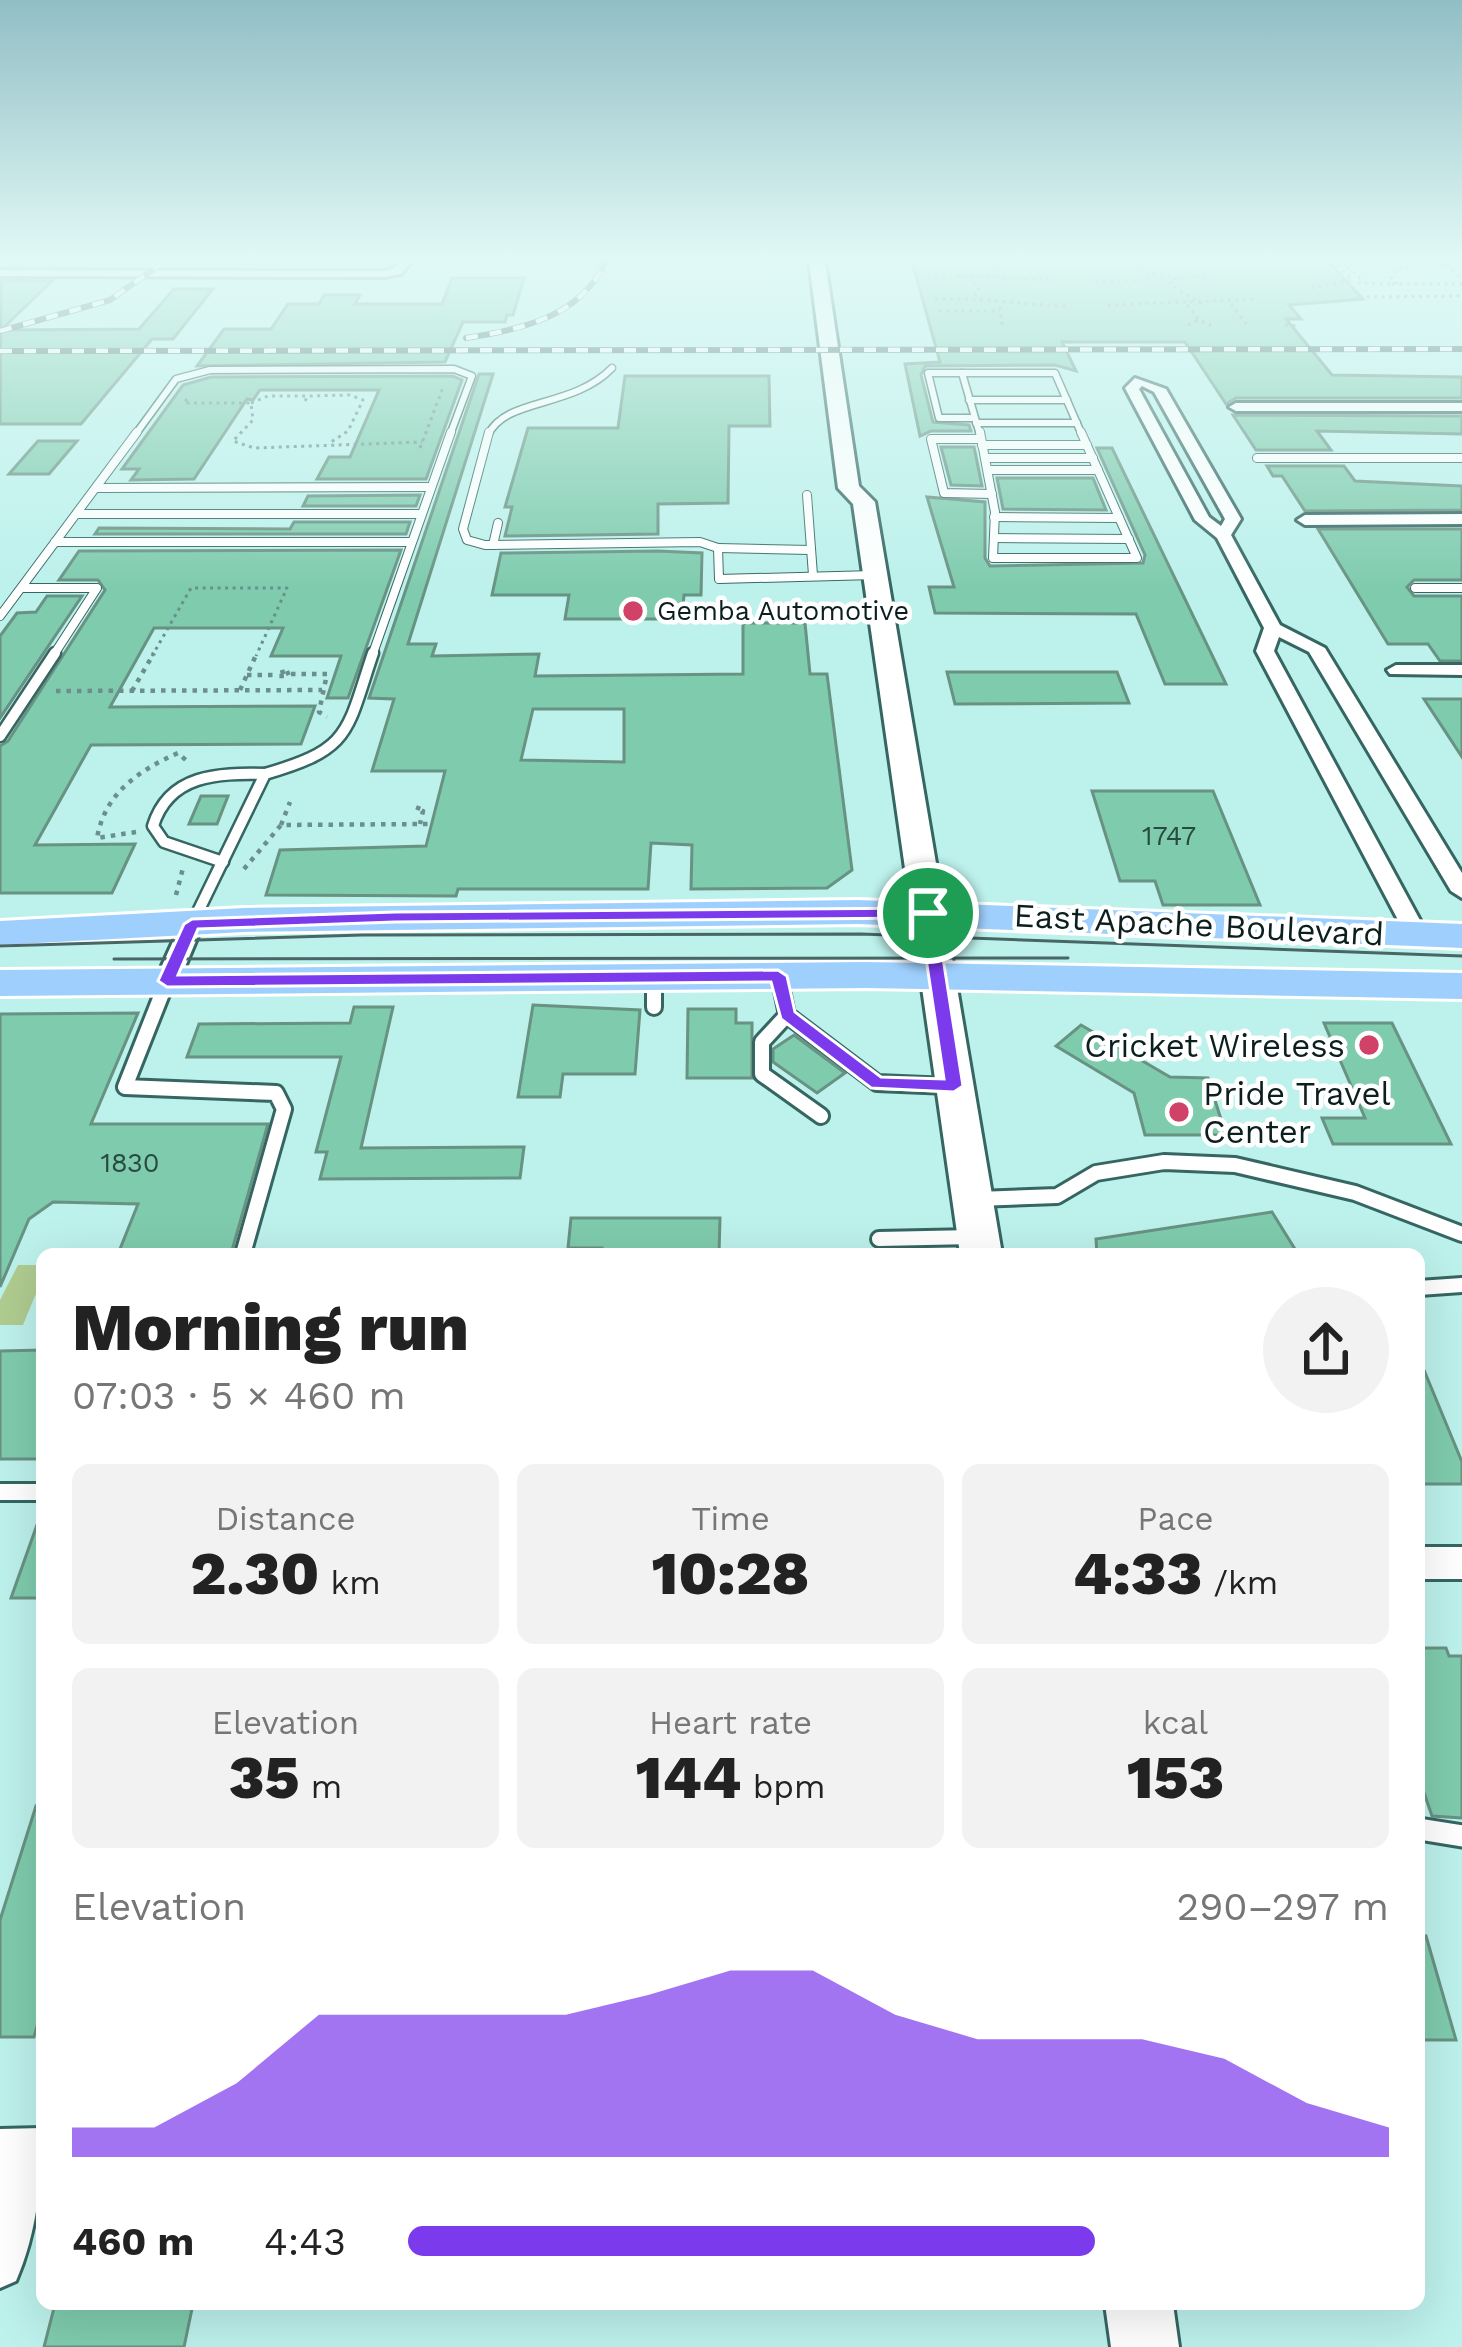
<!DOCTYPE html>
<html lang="en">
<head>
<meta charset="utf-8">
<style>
	:root { --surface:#fff; --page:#f2f2f2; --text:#222; --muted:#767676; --accent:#7c3aed }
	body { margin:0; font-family:"Work Sans",sans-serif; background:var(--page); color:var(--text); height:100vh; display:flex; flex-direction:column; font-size:45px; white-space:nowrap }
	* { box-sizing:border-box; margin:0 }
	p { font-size:39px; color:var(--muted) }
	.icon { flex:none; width:66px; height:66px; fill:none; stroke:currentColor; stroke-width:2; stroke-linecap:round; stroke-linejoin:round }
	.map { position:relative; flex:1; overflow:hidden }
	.sheet { position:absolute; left:36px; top:1248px; width:1389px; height:1062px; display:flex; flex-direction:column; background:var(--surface); border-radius:18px; box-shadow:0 12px 48px #0002 }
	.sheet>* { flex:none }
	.pin { position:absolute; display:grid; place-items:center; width:102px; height:102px; color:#fff; margin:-51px; border:6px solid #fff; border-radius:50%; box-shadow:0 3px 12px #0007 }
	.round { display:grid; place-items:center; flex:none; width:126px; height:126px; border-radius:63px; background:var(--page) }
	.overview { display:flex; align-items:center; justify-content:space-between; height:204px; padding:0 36px }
	h1 { font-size:66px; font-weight:800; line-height:90px }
	.metrics { display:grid; grid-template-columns:repeat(3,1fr); gap:18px; height:204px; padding:12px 36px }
	.metrics div { display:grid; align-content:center; border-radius:18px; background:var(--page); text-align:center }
	.metrics b { font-size:60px; font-weight:800 }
	.metrics small { font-size:33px; font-weight:400 }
	.metrics p { font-size:33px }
	.chart { height:336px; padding:24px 36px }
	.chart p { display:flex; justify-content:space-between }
	.chart svg { width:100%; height:216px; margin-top:12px; fill:var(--accent); opacity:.7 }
	ul { padding:0 36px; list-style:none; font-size:39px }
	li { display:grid; grid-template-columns:192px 144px 1fr; align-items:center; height:90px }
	li i { height:30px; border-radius:15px; background:var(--accent) }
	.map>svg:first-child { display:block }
	.water { fill:#b0cc90 }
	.building { fill:#7fcbae; stroke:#689282; stroke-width:3; fill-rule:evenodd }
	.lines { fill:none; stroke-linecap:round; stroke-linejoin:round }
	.service-far5-casing { stroke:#356662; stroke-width:9 }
	.service-far4-casing { stroke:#356662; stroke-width:10 }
	.service-far3-casing { stroke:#356662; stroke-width:15 }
	.service-far2-casing { stroke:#356662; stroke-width:20 }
	.service-far1-casing { stroke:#356662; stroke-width:22 }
	.service-casing { stroke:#356662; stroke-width:27 }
	.minor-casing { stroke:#356662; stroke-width:6 }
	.secondary-casing { stroke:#356662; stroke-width:6 }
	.primary-casing { stroke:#fff; stroke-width:6 }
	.path-far1 { stroke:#6a8f8c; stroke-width:3; stroke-dasharray:3 4.5; stroke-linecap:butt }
	.path { stroke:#6a8f8c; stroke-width:4.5; stroke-dasharray:4.5 6; stroke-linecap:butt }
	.service-far5 { stroke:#fff; stroke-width:6 }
	.service-far4 { stroke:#fff; stroke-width:8 }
	.service-far3 { stroke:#fff; stroke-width:10 }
	.service-far2 { stroke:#fff; stroke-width:14 }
	.service-far1 { stroke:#fff; stroke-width:16 }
	.service { stroke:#fff; stroke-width:21 }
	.minor { fill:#fff; fill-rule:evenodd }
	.secondary { fill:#fff; fill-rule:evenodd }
	.primary { fill:#9fd0fd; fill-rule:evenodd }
	.tram { stroke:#476664; stroke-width:3 }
	.rail-casing { stroke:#476664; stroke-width:6 }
	.rail { stroke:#fff; stroke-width:4.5; stroke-dasharray:12; stroke-linecap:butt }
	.route { fill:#7c3aed; stroke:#fff; stroke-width:3; fill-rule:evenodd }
	.poi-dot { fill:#d04268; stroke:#fff; stroke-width:4.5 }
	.labels { text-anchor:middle; stroke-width:9; stroke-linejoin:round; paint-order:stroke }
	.far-poi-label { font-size:27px; fill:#0b1f1e; stroke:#fff; text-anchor:start }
	.number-label { font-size:27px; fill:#284a42 }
	.street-label { font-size:33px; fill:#0b1f1e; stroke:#fff }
	.poi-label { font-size:33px; fill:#0b1f1e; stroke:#fff; text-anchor:end }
</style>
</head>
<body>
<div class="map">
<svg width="1462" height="2347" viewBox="0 0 1462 2347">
	<rect width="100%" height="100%" fill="#bdf1ec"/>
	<!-- water -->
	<polygon class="water" points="18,1265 42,1265 42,1279 23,1325 0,1325 0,1300"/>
	<!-- building -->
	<g class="building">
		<polygon points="912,261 1328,261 1363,299 1289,305 1301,319 1286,319 1332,375 1462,377 1462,398 1236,398 1226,404 1185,342 1062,342 1076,371 1055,365 925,366 921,375 933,422 969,425 971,431 931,431 920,436 905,364 940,362"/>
		<polygon points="452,278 524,278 513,315 507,315 505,322 463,322 445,362 197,366 224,329 271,329 288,304 319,304 324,295 360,295 355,304 442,304"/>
		<polygon points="1,280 52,281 1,330 139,329 174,289 213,289 173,339 152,339 81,424 0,424"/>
		<path d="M479 374H493L408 644H436L432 656 539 654 535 676 743 674V623H805L810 674H827L852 870 827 888 691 889 692 845 651 843 648 889H458L456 896 266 895 280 850 426 846 445 771H372L394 699 369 698ZM533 709H624V762L521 760Z"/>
		<polygon points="453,376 462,380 426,479 317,479 329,457 350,457 379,390 260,390 253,400 247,399 194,479 131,480 139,469 122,469 183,385 211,377"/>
		<polygon points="625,376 769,376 770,426 729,426 728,503 658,504 658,534 505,536 512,507 505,507 528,428 618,428"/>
		<polygon points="1233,415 1462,416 1462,434 1317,431 1331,450 1256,450"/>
		<polygon points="38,441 77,441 49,474 9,474"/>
		<polygon points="941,447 974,447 982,486 951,485"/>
		<polygon points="1097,448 1112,448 1226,684 1165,684 1136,614 935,613 929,587 954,587 927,497 985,502 985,558 990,566 1143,563 1145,555"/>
		<polygon points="1267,466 1344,466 1355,481 1462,486 1462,510 1305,511 1282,476 1273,476"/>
		<polygon points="997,478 1093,478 1106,510 1003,509"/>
		<polygon points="420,495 416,506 303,506 308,496"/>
		<polygon points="294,522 410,522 406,534 95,534 99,528 290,529"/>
		<polygon points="1318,529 1462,529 1462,580 1414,580 1407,587 1414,596 1462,596 1462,661 1440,661 1428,644 1388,644"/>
		<polygon points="401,550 348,698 327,698 341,656 271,656 283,628 154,628 110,707 315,706 301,744 91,745 35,845 135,844 112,893 0,893 0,746 8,741 105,590 98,580 59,580 79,551"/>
		<polygon points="658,551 702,553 701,595 684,595 682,619 565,619 569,595 492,595 501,553"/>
		<polygon points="47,596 82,596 0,718 0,636 17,613 36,612"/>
		<polygon points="947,672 1117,672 1129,703 955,704"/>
		<polygon points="1424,699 1462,699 1462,757"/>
		<polygon points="1092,791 1213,791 1260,905 1163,905 1155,881 1120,881"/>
		<polygon points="201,796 228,796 217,824 189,824"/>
		<polygon points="533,1005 640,1010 635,1074 563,1074 560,1097 518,1097"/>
		<polygon points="354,1007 393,1007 361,1148 524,1147 520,1178 320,1179 327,1152 316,1152 341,1057 187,1057 199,1024 350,1023"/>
		<polygon points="688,1009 736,1009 736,1023 752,1023 752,1078 687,1078"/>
		<polygon points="138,1013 91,1124 268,1124 231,1254 118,1254 138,1204 53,1202 29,1219 0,1287 0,1014"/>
		<polygon points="1324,1023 1392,1023 1451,1144 1333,1144 1322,1118 1365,1118"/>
		<polygon points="1081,1025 1170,1077 1208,1078 1226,1135 1145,1135 1134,1093 1056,1046"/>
		<polygon points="794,1035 845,1073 817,1093 773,1062 773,1049"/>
		<polygon points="1272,1212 1298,1254 1097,1254 1096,1239"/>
		<polygon points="571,1218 720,1218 719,1254 602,1254 602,1248 568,1248"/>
		<polygon points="42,1350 42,1459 0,1459 0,1351"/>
		<polygon points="1419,1358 1462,1462 1462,1484 1419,1484"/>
		<polygon points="38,1522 42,1598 11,1598"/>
		<polygon points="1419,1648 1446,1648 1449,1656 1462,1656 1462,1818 1432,1816 1419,1778"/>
		<polygon points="36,1806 42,1807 42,2008 34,2037 0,2037 0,1920"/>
		<polygon points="1426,1936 1456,2040 1419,2040 1419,1937"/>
		<polygon points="55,2304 193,2304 184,2347 44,2347"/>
	</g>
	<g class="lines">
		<!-- service-far5 casing -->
		<g class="service-far5-casing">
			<g id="service-far5">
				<polyline points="962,373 928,373 939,418 974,418"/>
				<polyline points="969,400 1067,400"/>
				<polyline points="976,423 1077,423"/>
				<polyline points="135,435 176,379 210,370 454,369 472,376 450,435"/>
				<path d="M488 435C506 397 572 409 612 368"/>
				<polyline points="980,435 962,373 1055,373 1082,435"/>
			</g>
		</g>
		<!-- service-far4 casing -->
		<g class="service-far4-casing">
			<g id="service-far4">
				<polyline points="489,432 463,529 467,540 485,545 700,542 718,548 719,579 874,575"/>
				<polyline points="980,432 995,512 993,558 1137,558 1081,432"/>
				<polyline points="980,439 931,439 944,493 992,494"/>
				<polyline points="982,445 1087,445"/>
				<polyline points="985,458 1093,458"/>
				<polyline points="1257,458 1462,458"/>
				<polyline points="988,470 1098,470"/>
				<polyline points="97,488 430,487"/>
				<polyline points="807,495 813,575"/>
				<polyline points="77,514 420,514"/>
				<polyline points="994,517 1119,518"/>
				<polyline points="994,538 1129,539"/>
				<polyline points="55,542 409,542"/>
				<polyline points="493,545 498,523"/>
				<polyline points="718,548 811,550"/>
				<polyline points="22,588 97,588 53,656"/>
				<polyline points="1415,588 1462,588"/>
				<polyline points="0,616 137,432"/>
				<polyline points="372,656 451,432"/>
			</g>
		</g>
		<!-- service-far3 casing -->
		<g class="service-far3-casing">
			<g id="service-far3">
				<polyline points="0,736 55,653"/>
				<path d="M223 862 164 842 153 826C169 774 218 773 265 774"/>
				<path d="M192 924 265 774C352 749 346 733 373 653"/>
			</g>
		</g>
		<!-- service-far2 casing -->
		<g class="service-far2-casing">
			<g id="service-far2">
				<polyline points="779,976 787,1015 877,1083 949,1086"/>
				<polyline points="654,977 654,1007"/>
				<polyline points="167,981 125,1087 276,1093 284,1109 243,1254"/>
				<polyline points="787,1015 762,1042 762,1074 821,1116"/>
				<polyline points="977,1199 1057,1196 1096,1173 1164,1162 1235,1165 1355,1193 1462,1234"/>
				<polyline points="879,1239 973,1237"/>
				<polyline points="1419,1288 1462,1285"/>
			</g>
		</g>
		<!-- service-far1 casing -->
		<g class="service-far1-casing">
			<polyline id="service-far1" points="0,1492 42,1492"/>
		</g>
		<!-- service casing -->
		<g class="service-casing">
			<polyline id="service" points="1419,1829 1462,1836"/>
		</g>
		<!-- minor casing -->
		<g class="minor-casing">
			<g id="minor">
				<polygon points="401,261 412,261 401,274 384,277 0,276 0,270 384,271 393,269"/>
				<path d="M1135 378 1166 389 1241 519 1231 535 1280 625 1325 648 1462 873V898L1451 891 1309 652 1279 637 1274 651 1428 935 1425 940H1409L1406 935 1256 651 1264 628 1217 538 1195 520 1125 388ZM1142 386 1154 392 1225 519 1221 526 1209 517 1139 389Z"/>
				<polygon points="1462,403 1462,411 1236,411 1229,407 1236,403"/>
				<polygon points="1462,514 1462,524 1305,525 1297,520 1305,515"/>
				<polygon points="1396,665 1462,665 1462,675 1390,674 1387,670"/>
				<polygon points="192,917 203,924 179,981 167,989 159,987 155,981 181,924"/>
				<rect x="1419" y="1547" width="43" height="32"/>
				<path d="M42 2128C42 2181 37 2232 16 2281L0 2288V2129Z"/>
			</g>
		</g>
		<!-- secondary casing -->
		<g class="secondary-casing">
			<g id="secondary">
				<polygon points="809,261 825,261 859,486 875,502 1002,1254 960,1254 853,504 838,488"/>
				<polygon points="1105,2304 1173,2304 1179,2347 1111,2347"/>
			</g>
		</g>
		<!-- primary casing -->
		<g class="primary-casing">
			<g id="primary">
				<polygon points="858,900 1462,924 1462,948 858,924 244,932 0,945 0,921 244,908"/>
				<polygon points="866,962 1462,973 1462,999 866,988 0,996 0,970"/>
			</g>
		</g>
		<!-- path-far1 -->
		<g class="path-far1">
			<polyline points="990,261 995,271 992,278"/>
			<polyline points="1136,261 1144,272 1171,276"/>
			<polyline points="1342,261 1362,280 1359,283 1391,284"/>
			<polyline points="1413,261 1447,266"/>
			<polyline points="1344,263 1361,263"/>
			<polyline points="1446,265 1462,278"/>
			<polyline points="1399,268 1414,270"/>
			<polyline points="927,274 1055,280"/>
			<polyline points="970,275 979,290 975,296"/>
			<polyline points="1095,282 1143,281 1153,273"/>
			<polyline points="1392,284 1462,284"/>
			<polyline points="1398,284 1391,277 1405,261"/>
			<polyline points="1311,288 1352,280 1332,261"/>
			<polyline points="1359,297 1462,296"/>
			<path d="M935 299C980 297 1023 305 1068 306"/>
			<polyline points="1202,304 1171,285 1171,279 1212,275"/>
			<polyline points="1231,304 1247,325"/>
			<polyline points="1108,305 1258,299"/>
			<polyline points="1187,305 1199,320 1211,325"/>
			<polyline points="1000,307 1002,325"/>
			<polyline points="939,311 1000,311"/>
			<polyline points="1188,325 1199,320"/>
			<polyline points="1285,325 1299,326"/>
			<polyline points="187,399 184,403 251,403 253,420 233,441 254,448 422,442"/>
			<polyline points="305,401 308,396 350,395 363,400 348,431 328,444"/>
			<polyline points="251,403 268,396 306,396"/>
			<polyline points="420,448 444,385"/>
			<polyline points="152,656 191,588 287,588 256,656"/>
		</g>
		<!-- path -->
		<g class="path">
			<polygon points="287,671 289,676 278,676 279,673"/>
			<polyline points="291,674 327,674 319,712 327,717"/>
			<polyline points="247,675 277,675"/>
			<polyline points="240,690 257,653"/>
			<polyline points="56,691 322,690"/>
			<polyline points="132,691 154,653"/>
			<polyline points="419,806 417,811 423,811 420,824"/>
			<polyline points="281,825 290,802"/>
			<path d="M136 832 97 838C105 793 138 771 178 753L188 762"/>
			<polyline points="244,869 281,825 428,824"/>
			<polyline points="176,895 183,868"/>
		</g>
		<!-- service-far5 -->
		<use href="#service-far5" class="service-far5"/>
		<!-- service-far4 -->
		<use href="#service-far4" class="service-far4"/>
		<!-- service-far3 -->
		<use href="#service-far3" class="service-far3"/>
		<!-- service-far2 -->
		<use href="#service-far2" class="service-far2"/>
		<!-- service-far1 -->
		<use href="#service-far1" class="service-far1"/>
		<!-- service -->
		<use href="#service" class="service"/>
		<!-- minor -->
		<use href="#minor" class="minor"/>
		<!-- secondary -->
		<use href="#secondary" class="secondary"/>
		<!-- primary -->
		<use href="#primary" class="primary"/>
		<!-- tram -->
		<g class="tram">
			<polyline points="0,946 362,935 861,934 1462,956"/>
			<polyline points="114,959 1068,958"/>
		</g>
		<!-- rail casing -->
		<g class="rail-casing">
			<g id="rail">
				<polyline points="0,331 110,300 165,261"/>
				<path d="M466 338C522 329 581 317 606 261"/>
				<polyline points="0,351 1462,349"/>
			</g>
		</g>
		<!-- rail -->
		<use href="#rail" class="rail"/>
	</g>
	<!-- sky -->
	<linearGradient id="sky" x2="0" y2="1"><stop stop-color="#91bec5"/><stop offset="0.44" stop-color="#e1f9f6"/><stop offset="1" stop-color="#e1f9f6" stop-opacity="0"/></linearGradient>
	<rect width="1462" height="589" fill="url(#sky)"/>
	<!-- route -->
	<path class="route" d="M928 908 936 913 963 1086 954 1092 871 1088 781 1019 771 982 167 987 158 981 184 924 192 919 395 912ZM920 918 944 1079 881 1077 795 1012 787 976 778 970 178 975 198 929 395 922Z"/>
	<!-- markers -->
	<g class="poi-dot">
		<circle cx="633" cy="611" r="12"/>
		<circle cx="1369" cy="1045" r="12"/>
		<circle cx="1179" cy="1112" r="12"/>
	</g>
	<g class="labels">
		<!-- far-poi labels -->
		<g class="far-poi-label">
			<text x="657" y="620">Gemba Automotive</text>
		</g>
		<!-- number labels -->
		<g class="number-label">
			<text x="1169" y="845">1747</text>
			<text x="130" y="1172">1830</text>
		</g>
		<!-- street labels -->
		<g class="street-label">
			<text transform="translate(1199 924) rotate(3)" y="12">East Apache Boulevard</text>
		</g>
		<!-- poi labels -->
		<g class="poi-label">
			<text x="1345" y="1057">Cricket Wireless</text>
			<text x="1203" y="1105" text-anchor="start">Pride Travel<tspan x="1203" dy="38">Center</tspan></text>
		</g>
	</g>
</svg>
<div class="pin" style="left:928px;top:913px;background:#1e9e55"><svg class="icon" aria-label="arrive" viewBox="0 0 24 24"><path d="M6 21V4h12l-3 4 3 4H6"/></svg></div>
<section class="sheet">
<div class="overview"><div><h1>Morning run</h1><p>07:03 · 5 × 460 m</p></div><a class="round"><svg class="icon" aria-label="share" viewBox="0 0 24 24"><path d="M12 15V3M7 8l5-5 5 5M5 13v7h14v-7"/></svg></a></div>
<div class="metrics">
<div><p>Distance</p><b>2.30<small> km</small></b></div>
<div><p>Time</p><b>10:28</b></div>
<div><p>Pace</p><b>4:33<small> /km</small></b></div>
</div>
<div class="metrics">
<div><p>Elevation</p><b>35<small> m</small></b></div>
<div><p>Heart rate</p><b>144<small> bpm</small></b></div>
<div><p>kcal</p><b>153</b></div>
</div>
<div class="chart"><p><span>Elevation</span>290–297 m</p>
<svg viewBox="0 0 160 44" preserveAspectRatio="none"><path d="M0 44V38L10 38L20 29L30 15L40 15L50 15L60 15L70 11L80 6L90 6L100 15L110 20L120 20L130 20L140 24L150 33L160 38V44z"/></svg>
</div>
<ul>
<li><b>460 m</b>4:43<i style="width:70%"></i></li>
</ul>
</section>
</div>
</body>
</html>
